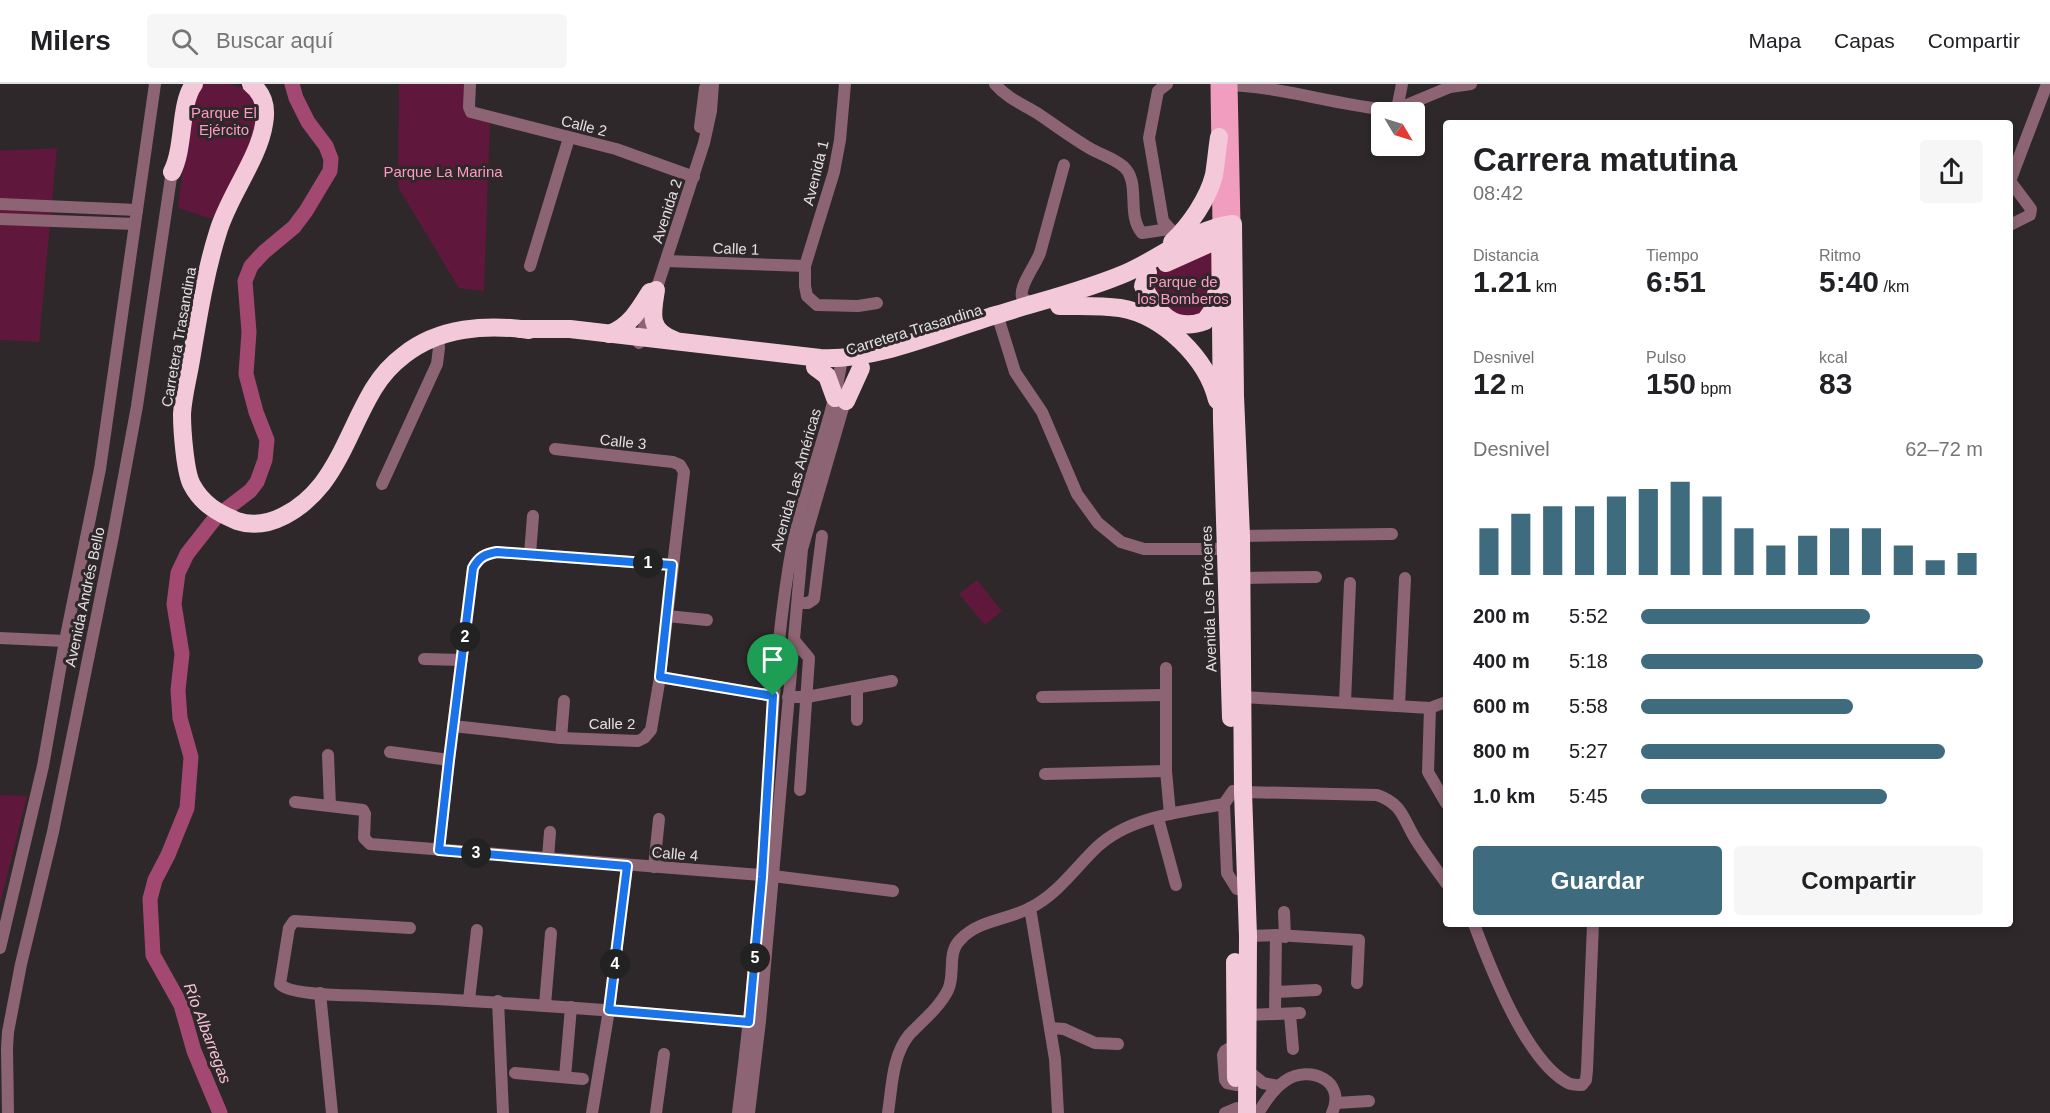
<!DOCTYPE html>
<html lang="es">
<head>
<meta charset="utf-8">
<style>
	:root { --surface:#fff; --page:#f6f6f6; --text:#202124; --muted:#757577; --line:#e0e0e0; --accent:#3f6b7f }
	body { margin:0; font-family:Arial,sans-serif; background:var(--page); color:var(--text); height:100vh; display:flex; flex-direction:column; font-size:22px; white-space:nowrap }
	* { box-sizing:border-box; margin:0 }
	p { font-size:20px; color:var(--muted) }
	.icon { flex:none; width:33px; height:33px; fill:none; stroke:currentColor; stroke-width:2; stroke-linecap:round; stroke-linejoin:round }
	.map { position:relative; flex:1; overflow:hidden }
	.drawer { position:absolute; left:1443px; top:36px; width:570px; height:807px; display:flex; flex-direction:column; background:var(--surface); border-radius:6px; box-shadow:0 3px 9px #0003 }
	.drawer>* { flex:none }
	.needle { width:39px; rotate:128deg }
	.controls { position:absolute; left:1371px; top:18px; display:grid; gap:12px }
	.controls a { display:grid; place-items:center; width:54px; height:54px; border-radius:6px; background:var(--surface); box-shadow:0 3px 9px #0003; font-size:30px }
	.pin { position:absolute; display:grid; place-items:center; width:51px; height:51px; color:#fff; margin:-62px -26px; border-radius:50% 50% 50% 0; rotate:-45deg; box-shadow:0 0 6px #0007 }
	.pin .icon { rotate:45deg }
	.km { position:absolute; width:30px; height:30px; margin:-15px; border-radius:50%; background:#222; color:#fff; font-size:16px; line-height:30px; text-align:center }
	.round { display:grid; place-items:center; flex:none; width:63px; height:63px; border-radius:6px; background:var(--page) }
	.summary { display:flex; align-items:center; justify-content:space-between; height:102px; padding:0 30px }
	h1 { font-size:33px; font-weight:600; line-height:45px }
	.stats { display:grid; grid-template-columns:repeat(3,1fr); gap:9px; height:102px; padding:6px 30px }
	.stats div { display:grid; align-content:center }
	.stats b { font-size:30px; font-weight:600 }
	.stats small { font-size:16px; font-weight:400 }
	.stats p { font-size:16px }
	.chart { height:168px; padding:12px 30px }
	.chart p { display:flex; justify-content:space-between }
	.chart svg { width:100%; height:108px; margin-top:6px; stroke:var(--accent); stroke-width:6 }
	.primary-button { display:flex; gap:12px; margin-top:auto; padding:12px 30px }
	.primary-button a { flex:1; height:69px; border-radius:6px; background:var(--accent); color:#fff; font-size:24px; font-weight:600; line-height:69px; text-align:center }
	.primary-button a+a { background:var(--page); color:var(--text) }
	ul { padding:0 30px; list-style:none; font-size:20px }
	li { display:grid; grid-template-columns:96px 72px 1fr; align-items:center; height:45px }
	li i { height:15px; border-radius:8px; background:var(--accent) }
	header { display:flex; align-items:center; gap:36px; box-sizing:border-box; height:84px; padding:0 30px; background:var(--surface); border-bottom:2px solid var(--line) }
	header strong { font-size:28px }
	nav { display:flex; gap:33px; margin-inline-start:auto; font-size:21px }
	.search { width:420px; height:54px; background:var(--page); display:flex; align-items:center; gap:15px; box-sizing:border-box; padding:0 21px; border-radius:6px; color:var(--muted); font-size:22px }
	.map>svg:first-child { display:block }
	.green { fill:#60173c }
	.lines { fill:none; stroke-linecap:round; stroke-linejoin:round }
	.river { stroke:#a34971; stroke-width:15 }
	.minor { stroke:#8d6474; stroke-width:12 }
	.major { stroke:#f19dbf; stroke-width:15 }
	.highway { stroke:#f3c9d9; stroke-width:18 }
	.route-casing { stroke:#fff; stroke-width:12 }
	.route { stroke:#1a73e8; stroke-width:8 }
	.labels { text-anchor:middle; stroke-width:6; stroke-linejoin:round; paint-order:stroke }
	.park-label { font-size:15px; fill:#fd9bc3; stroke:#2e282a }
	.street-label { font-size:15px; fill:#e4e0e1; stroke:#2e282a }
	.water-label { font-size:16px; font-style:italic; fill:#f5c2d5; stroke:#2e282a }
</style>
</head>
<body>
<header>
<strong>Milers</strong>
<div class="search"><svg class="icon" aria-label="search" viewBox="0 0 24 24"><circle cx="10" cy="10" r="6"/><path d="M15 15l6 6"/></svg>Buscar aquí</div>
<nav><a>Mapa</a><a>Capas</a><a>Compartir</a></nav>
</header>
<div class="map">
<svg width="2050" height="1029" viewBox="0 0 2050 1029">
	<rect width="100%" height="100%" fill="#2e282a"/>
	<!-- green -->
	<g class="green">
		<polygon points="198,0 229,0 243,4 261,23 254,64 212,135 178,124 191,13"/>
		<polygon points="399,0 466,0 465,22 490,37 484,207 459,204 398,103"/>
		<polygon points="57,64 39,258 0,256 0,67"/>
		<path d="M1211 165C1213 194 1218 236 1177 235L1148 204 1152 190 1189 172Z"/>
		<polygon points="977,496 1002,527 985,541 959,510"/>
		<polygon points="0,711 27,712 0,820"/>
	</g>
	<g class="lines">
		<!-- river -->
		<polyline class="river" points="220,1029 194,967 181,921 153,871 150,815 155,796 168,771 187,724 191,673 180,634 178,606 182,570 174,520 178,489 187,470 216,433 250,407 257,398 265,376 267,356 256,328 246,290 249,248 245,197 251,182 264,168 294,143 306,127 330,87 331,75 326,62 308,38 296,14 292,0"/>
		<!-- minor -->
		<g class="minor">
			<polyline points="470,0 469,23 471,28 616,65 694,93"/>
			<polyline points="845,0 840,56 834,88 805,182 805,202 807,212 817,221 858,222 877,219"/>
			<path d="M995 0C1007 14 1022 20 1037 29 1055 41 1072 54 1091 65 1102 71 1115 75 1124 83 1141 99 1126 131 1142 149L1169 145"/>
			<polyline points="1167,0 1158,7 1149,54 1163,137 1173,148"/>
			<path d="M1221 1C1275 1 1328 19 1381 25H1397L1450 3 1471 0"/>
			<polyline points="1397,25 1402,0"/>
			<polyline points="700,43 705,4"/>
			<polyline points="0,120 137,126"/>
			<polyline points="0,135 135,140"/>
			<polyline points="2010,141 2030,131 2031,125 2010,97 2047,0"/>
			<polyline points="666,177 805,182"/>
			<polyline points="530,182 569,54"/>
			<path d="M1031 220 1022 213C1019 202 1035 182 1040 169L1064 81"/>
			<polyline points="997,230 1015,288 1042,328 1077,410 1098,439 1121,458 1144,465 1226,465"/>
			<polyline points="639,259 704,59 711,27 713,0"/>
			<polyline points="382,400 437,280 439,264 438,251"/>
			<polyline points="1241,452 1392,450"/>
			<polyline points="530,470 533,432"/>
			<polyline points="1241,494 1316,493"/>
			<polyline points="799,519 808,519 814,515 822,452"/>
			<polyline points="667,532 707,536"/>
			<polyline points="0,554 65,557"/>
			<polyline points="794,556 809,574 800,706"/>
			<polyline points="424,575 462,576"/>
			<polyline points="1166,584 1166,687 1170,730"/>
			<polyline points="660,593 773,612"/>
			<polyline points="857,604 857,636"/>
			<polyline points="788,613 807,613 892,597"/>
			<polyline points="1042,613 1166,611"/>
			<polyline points="1243,613 1430,624 1446,618"/>
			<polyline points="1345,618 1350,499"/>
			<polyline points="1399,622 1405,494"/>
			<polyline points="1430,624 1428,688 1446,719"/>
			<polyline points="453,642 561,654 638,657 644,654 651,646 660,593 684,388 680,381 673,378 555,365"/>
			<polyline points="561,654 564,617"/>
			<polyline points="390,668 449,676"/>
			<polyline points="328,671 330,722"/>
			<polyline points="1045,690 1166,687"/>
			<polyline points="1233,707 1224,720 1227,789 1237,805"/>
			<path d="M1243 708 1377 711C1403 720 1403 735 1416 756 1425 770 1436 785 1446 799"/>
			<polyline points="295,718 363,726 365,730 364,754 370,760 773,792 893,807"/>
			<polyline points="1158,734 1176,801"/>
			<path d="M439 766 449 676 473 484C479 474 485 470 497 468L672 481"/>
			<polyline points="548,774 550,748"/>
			<polyline points="654,783 659,735"/>
			<polyline points="1030,824 1055,975 1058,1029"/>
			<polyline points="1284,828 1285,853"/>
			<path d="M1474 840C1490 883 1526 977 1568 999 1572 1001 1577 1001 1582 1001L1586 996 1587 986 1593 840"/>
			<path d="M410 844 294 837 289 844 280 900C290 912 353 911 370 912 497 917 623 927 749 938"/>
			<polyline points="1248,852 1276,851 1359,856 1357,899"/>
			<polyline points="0,864 43,682 65,557 100,385 155,0"/>
			<polyline points="1276,908 1316,906"/>
			<polyline points="320,909 332,1029"/>
			<polyline points="469,916 477,846"/>
			<polyline points="498,917 503,1029"/>
			<polyline points="545,921 551,849"/>
			<polyline points="1275,930 1276,851"/>
			<polyline points="1248,931 1300,929"/>
			<polyline points="1290,931 1293,965"/>
			<polyline points="1050,944 1064,945 1095,959 1118,960"/>
			<polyline points="1235,961 1225,967 1223,971 1225,996 1227,999 1237,1001"/>
			<polyline points="1248,987 1263,999 1278,1002"/>
			<polyline points="515,989 583,995"/>
			<polyline points="565,993 571,923"/>
			<polyline points="1336,1019 1369,1017"/>
			<polyline points="8,1029 7,964 8,948 21,880 53,748 113,452 137,322 173,80"/>
			<polyline points="592,1029 609,926 627,782"/>
			<polyline points="656,1029 664,970"/>
			<path d="M738 1029C748 951 756 872 762 794 770 689 772 585 789 481 800 410 832 345 842 274"/>
			<polyline points="749,1029 760,937 802,465 847,310"/>
			<path d="M888 1029C892 1003 892 972 909 951 922 937 939 924 948 906 956 889 946 869 961 855 979 836 1007 836 1030 824 1058 810 1075 784 1097 763 1130 732 1182 728 1224 720"/>
			<polyline points="1225,1029 1237,1024"/>
			<path d="M1258 1029C1266 1017 1273 1005 1285 997 1310 980 1347 997 1332 1029"/>
		</g>
		<!-- major -->
		<g class="major">
			<polyline points="1218,0 1220,142"/>
			<polyline points="1230,0 1233,140"/>
		</g>
		<!-- highway -->
		<g class="highway">
			<path d="M251 0C264 10 267 24 264 40 259 74 228 113 218 148 205 189 198 234 191 276 188 294 183 312 182 330 182 345 185 389 192 401 202 420 218 429 237 437 269 448 303 424 322 400 344 371 355 335 374 304 382 291 392 280 404 271 439 243 487 240 529 246"/>
			<path d="M172 88C185 63 179 20 194 0"/>
			<polyline points="1220,143 1222,337 1231,634"/>
			<path d="M1172 158C1190 141 1208 115 1214 91 1216 79 1217 66 1219 53"/>
			<polyline points="1166,179 1233,149"/>
			<path d="M1148 188 1143 202C1157 228 1173 249 1205 237L1212 227 1216 210"/>
			<path d="M656 206C652 230 648 246 674 256"/>
			<path d="M1059 222C1079 222 1100 221 1120 224 1163 231 1207 274 1217 316"/>
			<path d="M520 245H570L820 274C876 277 942 247 996 231 1040 217 1084 207 1126 189 1163 173 1193 145 1233 140L1235 312 1241 452 1243 708 1248 852 1247 1029"/>
			<path d="M609 250C629 243 639 226 650 208"/>
			<polyline points="815,283 827,292 835,314"/>
			<polyline points="846,317 861,284"/>
			<polyline points="1235,878 1236,994"/>
		</g>
	</g>
	<g class="lines">
		<!-- route casing -->
		<g class="route-casing">
			<path id="route" d="M497 468 672 481 660 593 773 612 762 793 749 938 609 926 627 782 439 766 449 676 473 484C479 473 485 470 497 468Z"/>
		</g>
		<!-- route -->
		<use href="#route" class="route"/>
	</g>
	<g class="labels">
		<!-- park labels -->
		<g class="park-label">
			<text x="224" y="34">Parque El<tspan x="224" dy="17">Ejército</tspan></text>
			<text x="443" y="93">Parque La Marina</text>
			<text x="1183" y="203">Parque de<tspan x="1183" dy="17">los Bomberos</tspan></text>
		</g>
		<!-- street labels -->
		<g class="street-label">
			<text transform="translate(584 42) rotate(14)" y="5">Calle 2</text>
			<text transform="translate(816 89) rotate(-76)" y="5">Avenida 1</text>
			<text transform="translate(667 127) rotate(-72)" y="5">Avenida 2</text>
			<text transform="translate(736 165) rotate(2)" y="5">Calle 1</text>
			<text transform="translate(914 246) rotate(-17)" y="5">Carretera Trasandina</text>
			<text transform="translate(179 253) rotate(-80)" y="5">Carretera Trasandina</text>
			<text transform="translate(623 358) rotate(6)" y="5">Calle 3</text>
			<text transform="translate(796 396) rotate(-74)" y="5">Avenida Las Américas</text>
			<text transform="translate(85 513) rotate(-78)" y="5">Avenida Andrés Bello</text>
			<text transform="translate(1209 515) rotate(-92)" y="5">Avenida Los Próceres</text>
			<text x="612" y="645">Calle 2</text>
			<text transform="translate(675 770) rotate(5)" y="5">Calle 4</text>
		</g>
		<!-- water labels -->
		<g class="water-label">
			<text transform="translate(208 949) rotate(69)" y="6">Río Albarregas</text>
		</g>
	</g>
</svg>
<div class="controls">
<a><svg class="needle" viewBox="-14 -14 28 28"><path d="M0-13l5 13h-10z" fill="#e53935"/><path d="M0 13l5-13h-10z" fill="#757577"/></svg></a>
</div>
<div class="pin" style="left:773px;top:612px;background:#1e9e55"><svg class="icon" aria-label="arrive" viewBox="0 0 24 24"><path d="M6 21V4h12l-3 4 3 4H6"/></svg></div>
<b class="km" style="left:648px;top:479px">1</b>
<b class="km" style="left:465px;top:553px">2</b>
<b class="km" style="left:476px;top:769px">3</b>
<b class="km" style="left:615px;top:880px">4</b>
<b class="km" style="left:755px;top:874px">5</b>
<section class="drawer">
<div class="summary"><div><h1>Carrera matutina</h1><p>08:42</p></div><a class="round"><svg class="icon" aria-label="share" viewBox="0 0 24 24"><path d="M12 15V3M7 8l5-5 5 5M5 13v7h14v-7"/></svg></a></div>
<div class="stats">
<div><p>Distancia</p><b>1.21<small> km</small></b></div>
<div><p>Tiempo</p><b>6:51</b></div>
<div><p>Ritmo</p><b>5:40<small> /km</small></b></div>
</div>
<div class="stats">
<div><p>Desnivel</p><b>12<small> m</small></b></div>
<div><p>Pulso</p><b>150<small> bpm</small></b></div>
<div><p>kcal</p><b>83</b></div>
</div>
<div class="chart"><p><span>Desnivel</span>62–72 m</p>
<svg viewBox="0 0 160 44" preserveAspectRatio="none"><path d="M5 44V25M15 44V19M25 44V16M35 44V16M45 44V12M55 44V9M65 44V6M75 44V12M85 44V25M95 44V32M105 44V28M115 44V25M125 44V25M135 44V32M145 44V38M155 44V35"/></svg>
</div>
<ul>
<li><b>200 m</b>5:52<i style="width:67%"></i></li>
<li><b>400 m</b>5:18<i style="width:100%"></i></li>
<li><b>600 m</b>5:58<i style="width:62%"></i></li>
<li><b>800 m</b>5:27<i style="width:89%"></i></li>
<li><b>1.0 km</b>5:45<i style="width:72%"></i></li>
</ul>
<div class="primary-button"><a>Guardar</a><a>Compartir</a></div>
</section>
</div>
</body>
</html>
